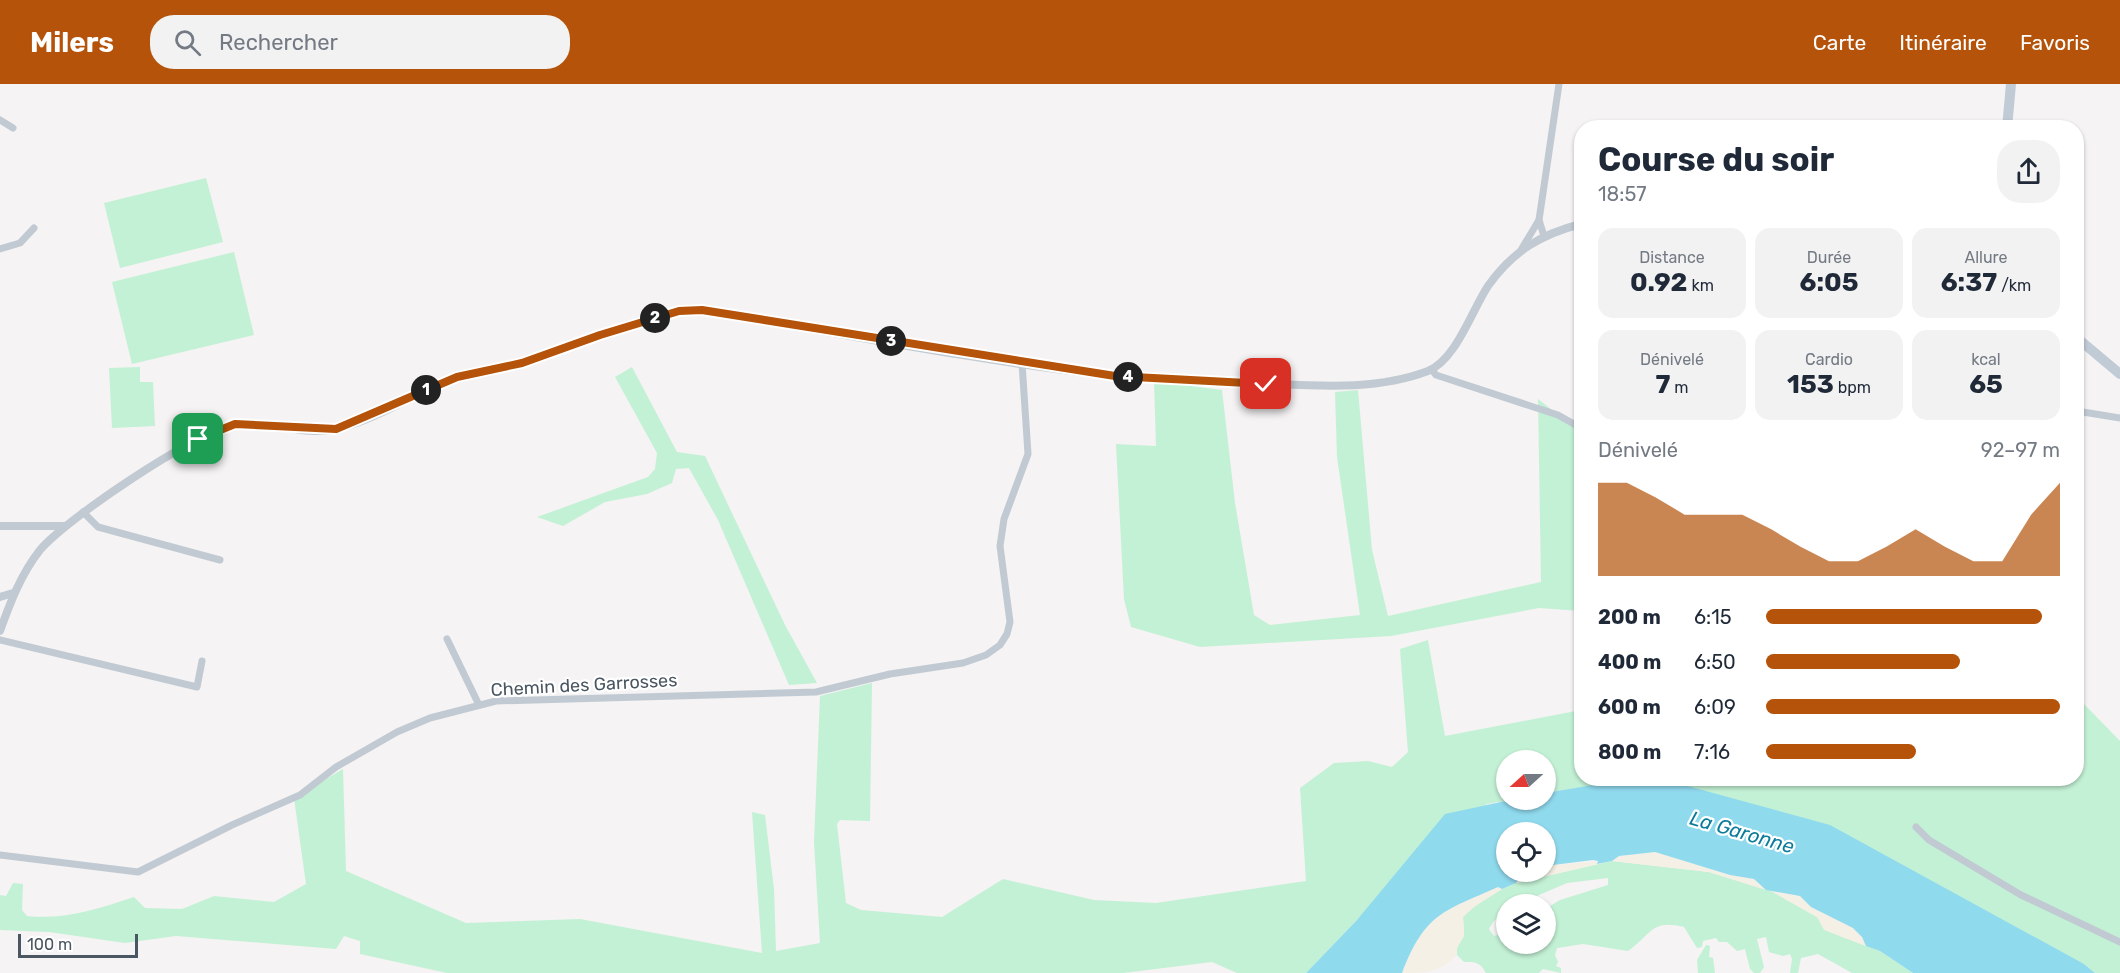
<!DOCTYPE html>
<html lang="fr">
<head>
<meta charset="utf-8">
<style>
	:root { --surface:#fff; --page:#f2f2f3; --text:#1f2937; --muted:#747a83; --accent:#b45309 }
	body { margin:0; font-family:Rubik,sans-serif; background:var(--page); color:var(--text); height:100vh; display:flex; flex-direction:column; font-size:22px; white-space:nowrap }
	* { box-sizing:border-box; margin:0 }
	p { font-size:20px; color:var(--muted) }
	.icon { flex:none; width:33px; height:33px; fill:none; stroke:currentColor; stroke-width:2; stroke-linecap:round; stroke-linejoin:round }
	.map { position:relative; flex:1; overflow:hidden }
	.panel { position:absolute; left:1574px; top:36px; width:510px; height:666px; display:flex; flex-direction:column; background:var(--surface); border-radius:24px; box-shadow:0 2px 4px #0004 }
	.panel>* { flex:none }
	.needle { width:39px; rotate:249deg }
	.fabs { position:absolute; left:1496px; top:666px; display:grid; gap:12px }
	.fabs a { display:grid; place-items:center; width:60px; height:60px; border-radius:50%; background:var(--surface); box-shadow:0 2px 4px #0004; font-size:30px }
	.scale { position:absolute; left:18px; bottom:15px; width:120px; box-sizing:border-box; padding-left:6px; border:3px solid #4a5661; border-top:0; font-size:16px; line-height:21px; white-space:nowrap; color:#4a5661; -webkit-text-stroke:4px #fff; paint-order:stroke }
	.pin { position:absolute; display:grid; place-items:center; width:51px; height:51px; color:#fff; margin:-26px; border-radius:12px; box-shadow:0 3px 9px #0006 }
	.km { position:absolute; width:30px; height:30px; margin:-15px; border-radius:50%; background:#222; color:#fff; font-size:16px; line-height:30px; text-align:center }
	.round { display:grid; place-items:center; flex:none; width:63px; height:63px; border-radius:24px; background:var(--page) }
	.headline { display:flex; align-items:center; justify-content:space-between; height:102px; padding:0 24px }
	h1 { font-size:33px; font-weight:700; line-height:45px }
	.stats { display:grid; grid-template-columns:repeat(3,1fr); gap:9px; height:102px; padding:6px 24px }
	.stats div { display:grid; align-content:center; border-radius:15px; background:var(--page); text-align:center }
	.stats b { font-size:26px; font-weight:700 }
	.stats small { font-size:16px; font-weight:400 }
	.stats p { font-size:16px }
	.chart { height:168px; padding:12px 24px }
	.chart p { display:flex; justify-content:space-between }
	.chart svg { width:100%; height:108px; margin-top:6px; fill:var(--accent); opacity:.7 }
	ul { padding:0 24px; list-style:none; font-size:20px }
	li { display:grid; grid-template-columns:96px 72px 1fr; align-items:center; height:45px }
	li i { height:15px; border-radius:8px; background:var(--accent) }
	header { display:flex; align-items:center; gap:36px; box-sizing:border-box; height:84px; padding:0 30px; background:var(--accent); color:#fff }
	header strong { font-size:28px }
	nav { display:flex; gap:33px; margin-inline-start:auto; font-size:21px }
	.search { width:420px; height:54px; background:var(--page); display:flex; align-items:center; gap:15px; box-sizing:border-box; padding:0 21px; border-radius:24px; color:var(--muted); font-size:22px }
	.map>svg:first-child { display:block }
	.green { fill:#c3f1d5; fill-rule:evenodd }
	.sand { fill:#f5f0e5 }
	.water { fill:#90daee }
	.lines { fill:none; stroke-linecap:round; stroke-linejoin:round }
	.minor { stroke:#c1cad2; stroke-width:7 }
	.tertiary { stroke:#c1cad2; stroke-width:8 }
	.secondary { stroke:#c1cbd6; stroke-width:10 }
	.route-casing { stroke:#fff; stroke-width:12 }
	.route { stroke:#b45309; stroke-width:8 }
	.labels { text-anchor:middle; stroke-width:4.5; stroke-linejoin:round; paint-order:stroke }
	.street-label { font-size:18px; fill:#4a5661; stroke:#fff }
	.water-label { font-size:20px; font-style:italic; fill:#0c7c9b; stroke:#fff }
</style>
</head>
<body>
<header>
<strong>Milers</strong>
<div class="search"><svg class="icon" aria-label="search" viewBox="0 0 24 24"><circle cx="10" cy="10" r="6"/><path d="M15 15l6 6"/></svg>Rechercher</div>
<nav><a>Carte</a><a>Itinéraire</a><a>Favoris</a></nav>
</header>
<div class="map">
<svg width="2120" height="889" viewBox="0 0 2120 889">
	<rect width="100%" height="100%" fill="#f5f3f3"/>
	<!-- green -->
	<g class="green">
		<polygon points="206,94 223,158 120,184 104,119"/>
		<polygon points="234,168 254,251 132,280 112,198"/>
		<polygon points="140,283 140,298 153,298 155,342 112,344 109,284"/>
		<polygon points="632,283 677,368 705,372 785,541 817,599 789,601 718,436 689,384 676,385 672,399 647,410 605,418 563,442 537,433 648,393 655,385 657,369 615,293"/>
		<polygon points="1154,297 1222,306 1235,419 1254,531 1270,541 1360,531 1337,373 1335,308 1358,306 1372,466 1388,532 1541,498 1538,315 1581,349 1581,527 1539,524 1391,552 1200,563 1131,543 1124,515 1116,360 1156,362"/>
		<path d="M1428 556 1445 652 1581 626V694L1635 695 1545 709V676H1506V716H1510L1487 720 1357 836 1306 889H1237L1212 878 1123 889H447L360 870V857L344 852 336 865 176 852 125 859 49 848 0 846V811L6 812 13 799 23 800 22 826 27 832C65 836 98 825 134 813L145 824 182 825 214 812 274 818 306 800 294 714 343 685 346 787 466 839 580 835 762 869 752 728 765 731 774 805 776 867 820 859 814 758 820 612 872 599 870 737 840 736 837 740 846 819 861 826 942 833 1003 795 1094 816 1156 819 1306 797 1300 704 1334 679 1368 677 1392 683 1408 668 1400 565Z"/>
		<polygon points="2076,617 2084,620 2120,657 2120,889 2095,889 2084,880 1662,695 2076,694"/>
		<path d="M1612 777 1709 788 1771 807 1817 833 1840 852 1880 867 1913 889H1852L1818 870 1801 874 1798 889H1790L1792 875 1790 870 1783 872 1769 868 1766 853 1757 855 1764 883 1760 889H1754L1750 885 1745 865 1737 867 1727 858H1719L1716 854 1703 857 1702 863 1697 864 1684 843C1650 835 1652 851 1628 867L1583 860 1557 864 1555 871 1558 878 1556 882 1561 884V889L1543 885 1539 889H1486C1480 878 1476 878 1464 878L1457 871V864L1464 847 1463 833C1477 818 1496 807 1516 799ZM1608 794V801L1560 816 1545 825V860H1506V848L1494 852 1489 845 1493 838 1506 827V820H1518L1567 799Z"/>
		<polygon points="1706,861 1710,862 1709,873 1713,874 1715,889 1698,889 1697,876"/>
	</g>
	<!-- sand -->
	<g class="sand">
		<polygon points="1655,768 1730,791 1754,795 1766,806 1709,788 1612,777 1619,772"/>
		<polygon points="1598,777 1597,780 1516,799 1517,794 1525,788 1545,788 1545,782"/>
		<path d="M1498 803 1502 805 1474 823 1463 833 1464 852 1457 864V871C1438 889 1429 889 1402 889 1425 829 1444 827 1498 803Z"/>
		<polygon points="1775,806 1800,812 1811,823 1853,844 1862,853 1866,862 1824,846 1817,833 1771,807"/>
	</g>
	<!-- water -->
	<path class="water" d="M1635 694 1662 695 1830 741 2084 880 2095 889H1913L1880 867 1866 862 1862 853 1853 844 1811 823 1800 812 1766 806 1754 795 1730 791 1655 768 1619 772 1612 777 1597 780 1598 777 1593 776 1545 782V748H1506V788H1525L1516 799 1502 805 1498 803C1444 827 1425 829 1402 889H1306L1357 836 1445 730 1510 716H1545V709Z"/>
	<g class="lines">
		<!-- minor -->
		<g class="minor">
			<polyline points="0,36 13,44"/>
			<polyline points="1544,152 1539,136 1559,0"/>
			<polyline points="0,165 20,159 34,144"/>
			<polyline points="1521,166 1539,136"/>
			<polyline points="1432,286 1436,291 1558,331 1581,344"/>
			<polyline points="2076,338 2083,328 2120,334"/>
			<polyline points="83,428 98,443 220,476"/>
			<polyline points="447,555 479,621"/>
			<polyline points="0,556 197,603 202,577"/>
			<polyline points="1916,743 1929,756 2021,811 2120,858"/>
			<polyline points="0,771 138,788 232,741 300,711 336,683 397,648 430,634 496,617 816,608 890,590 963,579 986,571 1000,561 1007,550 1010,538 1000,462 1004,435 1028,370 1022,279"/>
		</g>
		<!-- tertiary -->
		<g class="tertiary">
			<polyline points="0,442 64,442"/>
			<polyline points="0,513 13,509"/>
			<path d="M0 547C10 519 21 490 40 466 66 435 194 349 233 341 266 334 303 353 337 345 377 335 415 310 453 294 476 285 501 285 524 278 582 259 641 229 702 226 839 249 976 277 1114 292 1159 297 1206 298 1252 299 1310 301 1373 308 1428 287 1456 276 1472 226 1488 202 1512 168 1541 150 1581 140"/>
		</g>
		<!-- secondary -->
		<g class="secondary">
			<polyline points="2007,44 2011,0"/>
			<polyline points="2076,253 2120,290"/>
		</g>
	</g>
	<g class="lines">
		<!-- route casing -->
		<g class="route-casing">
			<polyline id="route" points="198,355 235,340 336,345 457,293 522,279 600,251 679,227 702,226 1115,292 1266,300"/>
		</g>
		<!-- route -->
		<use href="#route" class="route"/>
	</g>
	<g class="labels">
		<!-- street labels -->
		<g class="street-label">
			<text transform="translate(584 601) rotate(-3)" y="6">Chemin des Garrosses</text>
		</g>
		<!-- water labels -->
		<g class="water-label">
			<text transform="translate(1742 748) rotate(16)" y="7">La Garonne</text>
		</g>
	</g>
</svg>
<div class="fabs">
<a><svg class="needle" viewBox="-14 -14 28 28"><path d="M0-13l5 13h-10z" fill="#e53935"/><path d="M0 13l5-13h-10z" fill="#747a83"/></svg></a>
<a><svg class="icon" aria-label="locate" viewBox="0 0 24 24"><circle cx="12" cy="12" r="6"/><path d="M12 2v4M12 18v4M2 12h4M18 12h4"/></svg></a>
<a><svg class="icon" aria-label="layers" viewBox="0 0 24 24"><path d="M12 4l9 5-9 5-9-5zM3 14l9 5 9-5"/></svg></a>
</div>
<div class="scale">100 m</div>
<div class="pin" style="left:198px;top:355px;background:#1e9e55"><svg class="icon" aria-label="arrive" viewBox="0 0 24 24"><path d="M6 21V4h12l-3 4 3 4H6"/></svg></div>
<div class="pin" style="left:1266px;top:300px;background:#d93025"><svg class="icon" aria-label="check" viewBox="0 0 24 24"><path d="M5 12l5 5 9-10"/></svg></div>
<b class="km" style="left:426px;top:306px">1</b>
<b class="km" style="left:655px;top:234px">2</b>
<b class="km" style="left:891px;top:257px">3</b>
<b class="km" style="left:1128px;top:293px">4</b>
<section class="panel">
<div class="headline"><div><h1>Course du soir</h1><p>18:57</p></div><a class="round"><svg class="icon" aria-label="share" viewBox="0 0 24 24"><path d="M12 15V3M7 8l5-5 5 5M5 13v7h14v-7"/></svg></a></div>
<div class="stats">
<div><p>Distance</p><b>0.92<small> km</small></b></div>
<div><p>Durée</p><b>6:05</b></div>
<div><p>Allure</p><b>6:37<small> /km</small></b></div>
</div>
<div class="stats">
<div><p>Dénivelé</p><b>7<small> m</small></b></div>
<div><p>Cardio</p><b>153<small> bpm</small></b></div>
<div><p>kcal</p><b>65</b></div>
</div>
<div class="chart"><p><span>Dénivelé</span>92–97 m</p>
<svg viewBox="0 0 160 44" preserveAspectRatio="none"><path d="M0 44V6L10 6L20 12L30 19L40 19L50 19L60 25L70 32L80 38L90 38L100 32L110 25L120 32L130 38L140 38L150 19L160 6V44z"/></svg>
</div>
<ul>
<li><b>200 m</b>6:15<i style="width:94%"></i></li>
<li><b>400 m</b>6:50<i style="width:66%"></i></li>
<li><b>600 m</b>6:09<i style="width:100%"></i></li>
<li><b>800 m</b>7:16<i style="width:51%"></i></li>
</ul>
</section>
</div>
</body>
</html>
